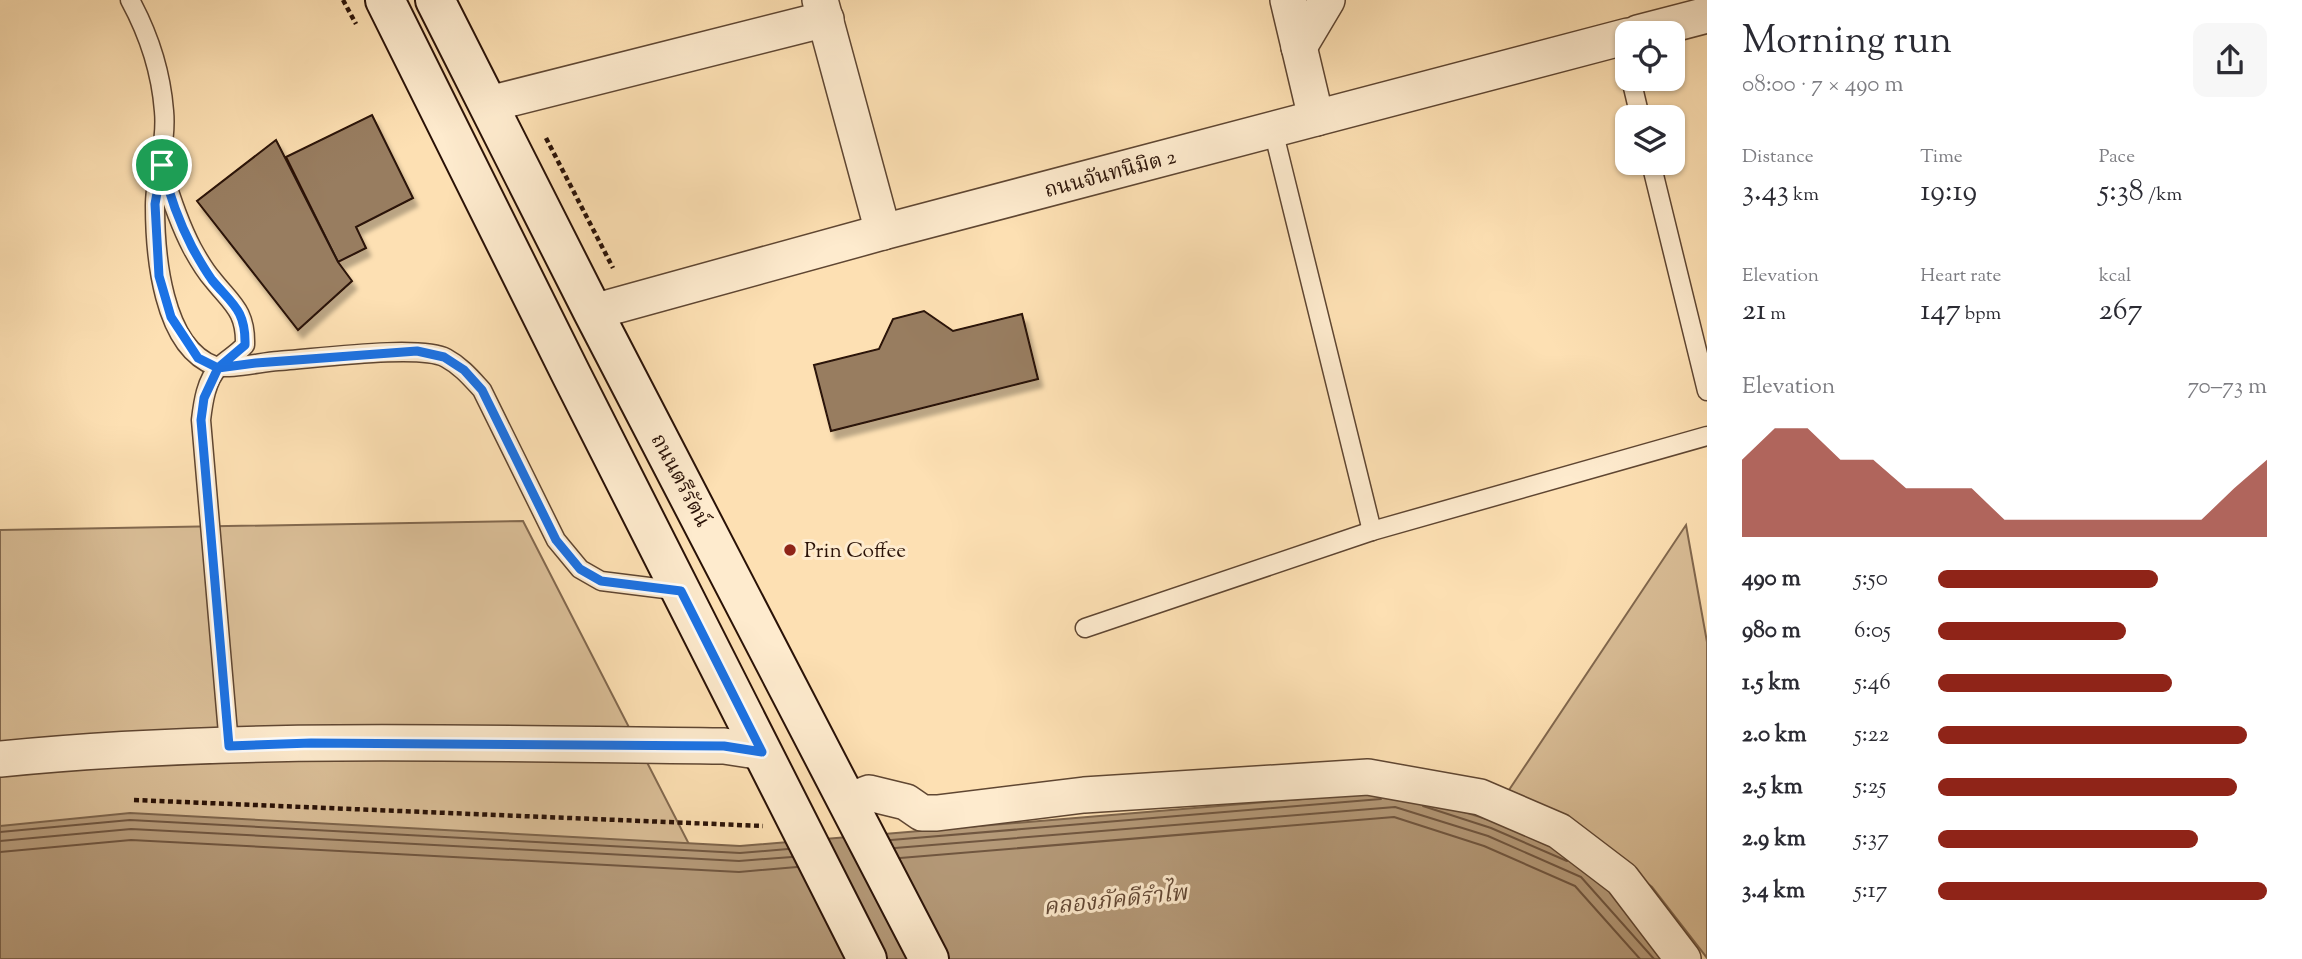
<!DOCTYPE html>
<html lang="en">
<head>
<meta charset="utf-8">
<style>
	:root { --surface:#fff; --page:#f7f7f7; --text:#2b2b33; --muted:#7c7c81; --accent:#8f2418 }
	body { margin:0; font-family:"Sorts Mill Goudy","Noto Serif Thai",serif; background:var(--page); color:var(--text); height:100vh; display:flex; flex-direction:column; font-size:26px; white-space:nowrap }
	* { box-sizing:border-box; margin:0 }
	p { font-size:23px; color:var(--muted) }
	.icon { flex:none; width:38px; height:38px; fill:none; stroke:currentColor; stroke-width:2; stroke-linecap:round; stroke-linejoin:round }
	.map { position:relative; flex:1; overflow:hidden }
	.side { display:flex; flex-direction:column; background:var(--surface); width:595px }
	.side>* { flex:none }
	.controls { position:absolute; left:1615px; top:21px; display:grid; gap:14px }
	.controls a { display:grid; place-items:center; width:70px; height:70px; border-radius:14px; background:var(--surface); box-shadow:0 2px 5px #0004; font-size:35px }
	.pin { position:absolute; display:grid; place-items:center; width:60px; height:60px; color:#fff; margin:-30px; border:4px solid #fff; border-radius:50%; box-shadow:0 2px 7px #0007 }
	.round { display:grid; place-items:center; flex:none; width:74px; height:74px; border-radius:14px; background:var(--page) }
	.overview { display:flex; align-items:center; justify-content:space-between; height:119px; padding:0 35px }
	h1 { font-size:38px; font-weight:600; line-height:52px }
	.figures { display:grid; grid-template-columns:repeat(3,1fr); gap:10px; height:119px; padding:7px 35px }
	.figures div { display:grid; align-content:center }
	.figures b { font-size:30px; font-weight:600 }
	.figures small { font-size:19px; font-weight:400 }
	.figures p { font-size:19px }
	.chart { height:196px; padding:14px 35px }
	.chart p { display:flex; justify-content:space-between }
	.chart svg { width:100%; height:126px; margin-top:7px; fill:var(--accent); opacity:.7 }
	ul { padding:0 35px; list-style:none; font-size:23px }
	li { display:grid; grid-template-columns:112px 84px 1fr; align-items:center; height:52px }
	li i { height:18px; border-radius:9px; background:var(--accent) }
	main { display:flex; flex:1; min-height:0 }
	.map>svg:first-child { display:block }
	.green { fill:#d9bd96; stroke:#82684e; stroke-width:2 }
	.water { fill:#b59a79; stroke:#7d644b; stroke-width:2 }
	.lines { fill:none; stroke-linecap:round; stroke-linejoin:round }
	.shore { stroke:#705640; stroke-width:2 }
	.building { fill:#987d60; stroke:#2a1207; stroke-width:2; filter:url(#shadow) }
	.service-casing { stroke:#5f4632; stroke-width:21 }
	.minor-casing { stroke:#5f4632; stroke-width:38 }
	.secondary-casing { stroke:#2a1207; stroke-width:42 }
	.path { stroke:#2a1207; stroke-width:4.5; stroke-dasharray:5 3.5; stroke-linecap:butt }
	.service { stroke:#feebce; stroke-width:18 }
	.minor { stroke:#feebce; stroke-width:35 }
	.secondary { stroke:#feebce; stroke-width:38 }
	.route-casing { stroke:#fff; stroke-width:14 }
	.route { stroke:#1a73e8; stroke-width:9 }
	.poi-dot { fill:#8f2418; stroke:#feebce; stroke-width:2.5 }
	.labels { text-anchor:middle; stroke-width:6; stroke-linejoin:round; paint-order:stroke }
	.street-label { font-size:21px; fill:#2a1207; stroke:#feebce }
	.poi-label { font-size:21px; fill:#2a1207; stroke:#feebce; text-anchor:start }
	.water-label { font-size:23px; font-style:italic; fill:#624835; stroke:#feebce }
</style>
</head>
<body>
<main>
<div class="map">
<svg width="1707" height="959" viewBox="0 0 1707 959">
	<defs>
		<filter id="shadow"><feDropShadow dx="4.5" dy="8" stdDeviation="2" flood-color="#0004"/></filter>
	</defs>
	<rect width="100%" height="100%" fill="#fde0b3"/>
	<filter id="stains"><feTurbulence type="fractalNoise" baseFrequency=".00286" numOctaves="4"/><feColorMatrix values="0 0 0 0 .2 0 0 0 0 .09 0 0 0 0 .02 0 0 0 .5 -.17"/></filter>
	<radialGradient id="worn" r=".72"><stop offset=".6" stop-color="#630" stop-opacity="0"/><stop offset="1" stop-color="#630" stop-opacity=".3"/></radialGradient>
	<!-- green -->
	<g class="green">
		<polygon points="523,521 748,959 0,959 0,530"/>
		<polygon points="1686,525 1707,642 1707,958 1652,887 1555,811 1499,805"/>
	</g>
	<!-- water -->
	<polygon class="water" points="1397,791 1493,821 1591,864 1674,959 0,959 0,826 130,813 740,846"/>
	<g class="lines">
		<!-- shore -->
		<g class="shore">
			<polyline points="1423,806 1491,828 1567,861"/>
			<polyline points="0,832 130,820 740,853 788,849"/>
			<polyline points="891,840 1381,799"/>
			<polyline points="0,841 131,829 739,861 792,857"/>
			<polyline points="895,848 1395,807 1488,836 1581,877 1654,959"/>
			<polyline points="0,852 131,840 739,872 797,867"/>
			<polyline points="900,858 1394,817 1484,846 1575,886 1640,959"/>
		</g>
	</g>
	<!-- building -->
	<g class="building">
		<polygon points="372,115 413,198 356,227 366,248 338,262 286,157"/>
		<polygon points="276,140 338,262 352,281 298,330 197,201"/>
		<polygon points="924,311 953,331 1022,314 1038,379 831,431 814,365 879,349 893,319"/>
	</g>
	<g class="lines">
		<!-- service casing -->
		<g class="service-casing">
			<g id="service">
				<path d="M130 0C149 35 161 72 164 111 167 143 155 174 155 206 155 253 162 347 215 366 227 370 262 362 278 361 312 359 420 344 446 358 461 366 471 378 482 390L556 540 580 569 601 581 681 591"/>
				<polyline points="1621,38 1628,66"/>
				<polyline points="1631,79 1640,117"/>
				<polyline points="1273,130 1372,531 1707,436"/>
				<polyline points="1651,163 1707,391"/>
				<path d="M163 172C171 199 179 223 192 248 198 259 205 271 213 280 232 304 246 311 245 345 237 354 227 359 219 367 206 380 203 403 201 420L229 745"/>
				<polyline points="1085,628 1372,531"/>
			</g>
		</g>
		<!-- minor casing -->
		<g class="minor-casing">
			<g id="minor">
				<polyline points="820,0 883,232"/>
				<polyline points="1288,0 1316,118"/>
				<polyline points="1638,33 1707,15"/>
				<polyline points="1299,47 1327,0"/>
				<polyline points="489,104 826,19"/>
				<polyline points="593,312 883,232 1628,36"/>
				<path d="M0 759C240 735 483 744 724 746L763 752"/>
				<polyline points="848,801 869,793 906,802 922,813 937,813 1084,795 1368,777 1480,797 1559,831 1622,879 1683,959"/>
			</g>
		</g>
		<!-- secondary casing -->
		<g class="secondary-casing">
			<g id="secondary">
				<polyline points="385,0 571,374 867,959"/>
				<polyline points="435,0 593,312 929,959"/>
			</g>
		</g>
		<!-- path -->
		<g class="path">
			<polyline points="343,0 356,24"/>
			<polyline points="546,138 613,268"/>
			<polyline points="134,800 763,826"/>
		</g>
		<!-- service -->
		<use href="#service" class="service"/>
		<!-- minor -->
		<use href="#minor" class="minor"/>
		<!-- secondary -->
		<use href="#secondary" class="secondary"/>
	</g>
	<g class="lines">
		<!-- route casing -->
		<g class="route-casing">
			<path id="route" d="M162 165 155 204 159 276 171 317 198 358 218 368 204 398 201 420 229 746 311 743 724 746 762 752 681 591 601 581 580 569 556 540 482 390 464 370 444 357 417 351 256 363 218 368 245 345C246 310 232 304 212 280 205 270 198 258 192 247 178 220 169 194 162 165"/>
		</g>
		<!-- route -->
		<use href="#route" class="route"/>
	</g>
	<!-- markers -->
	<circle class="poi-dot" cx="790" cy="550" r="7"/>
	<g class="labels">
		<!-- street labels -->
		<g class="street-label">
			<text transform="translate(1110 173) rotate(-15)" y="7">ถนนจันทนิมิต 2</text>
			<text transform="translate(681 480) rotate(62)" y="7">ถนนตรีรัตน์</text>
		</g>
		<!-- poi labels -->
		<g class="poi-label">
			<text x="804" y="557">Prin Coffee</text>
		</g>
		<!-- water labels -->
		<g class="water-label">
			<text transform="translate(1115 899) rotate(-6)" y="8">คลองภัคดีรำไพ</text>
		</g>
	</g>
	<rect width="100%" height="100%" filter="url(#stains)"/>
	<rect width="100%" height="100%" fill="url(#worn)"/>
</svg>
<div class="controls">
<a><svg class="icon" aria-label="locate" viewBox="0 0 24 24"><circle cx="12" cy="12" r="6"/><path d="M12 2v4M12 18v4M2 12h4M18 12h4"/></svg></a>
<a><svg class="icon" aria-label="layers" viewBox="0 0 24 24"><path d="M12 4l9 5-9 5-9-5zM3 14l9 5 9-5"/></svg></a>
</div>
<div class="pin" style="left:162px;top:165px;background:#1e9e55"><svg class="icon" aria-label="arrive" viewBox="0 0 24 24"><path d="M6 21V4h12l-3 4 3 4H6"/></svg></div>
</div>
<section class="side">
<div class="overview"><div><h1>Morning run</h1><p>08:00 · 7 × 490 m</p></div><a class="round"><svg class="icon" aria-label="share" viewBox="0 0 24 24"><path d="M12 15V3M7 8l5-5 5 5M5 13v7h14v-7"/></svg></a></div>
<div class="figures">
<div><p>Distance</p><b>3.43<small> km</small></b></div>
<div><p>Time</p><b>19:19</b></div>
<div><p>Pace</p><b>5:38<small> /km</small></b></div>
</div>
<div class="figures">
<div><p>Elevation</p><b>21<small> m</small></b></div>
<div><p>Heart rate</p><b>147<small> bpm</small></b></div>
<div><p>kcal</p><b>267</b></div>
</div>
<div class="chart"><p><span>Elevation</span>70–73 m</p>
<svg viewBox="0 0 160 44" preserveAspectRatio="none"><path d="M0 44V17L10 6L20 6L30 17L40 17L50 27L60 27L70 27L80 38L90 38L100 38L110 38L120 38L130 38L140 38L150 27L160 17V44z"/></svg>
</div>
<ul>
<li><b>490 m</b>5:50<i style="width:67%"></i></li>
<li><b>980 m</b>6:05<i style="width:57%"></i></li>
<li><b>1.5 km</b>5:46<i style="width:71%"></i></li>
<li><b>2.0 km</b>5:22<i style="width:94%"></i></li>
<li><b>2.5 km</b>5:25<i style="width:91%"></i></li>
<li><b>2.9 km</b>5:37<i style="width:79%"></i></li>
<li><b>3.4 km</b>5:17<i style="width:100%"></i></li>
</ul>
</section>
</main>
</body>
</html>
